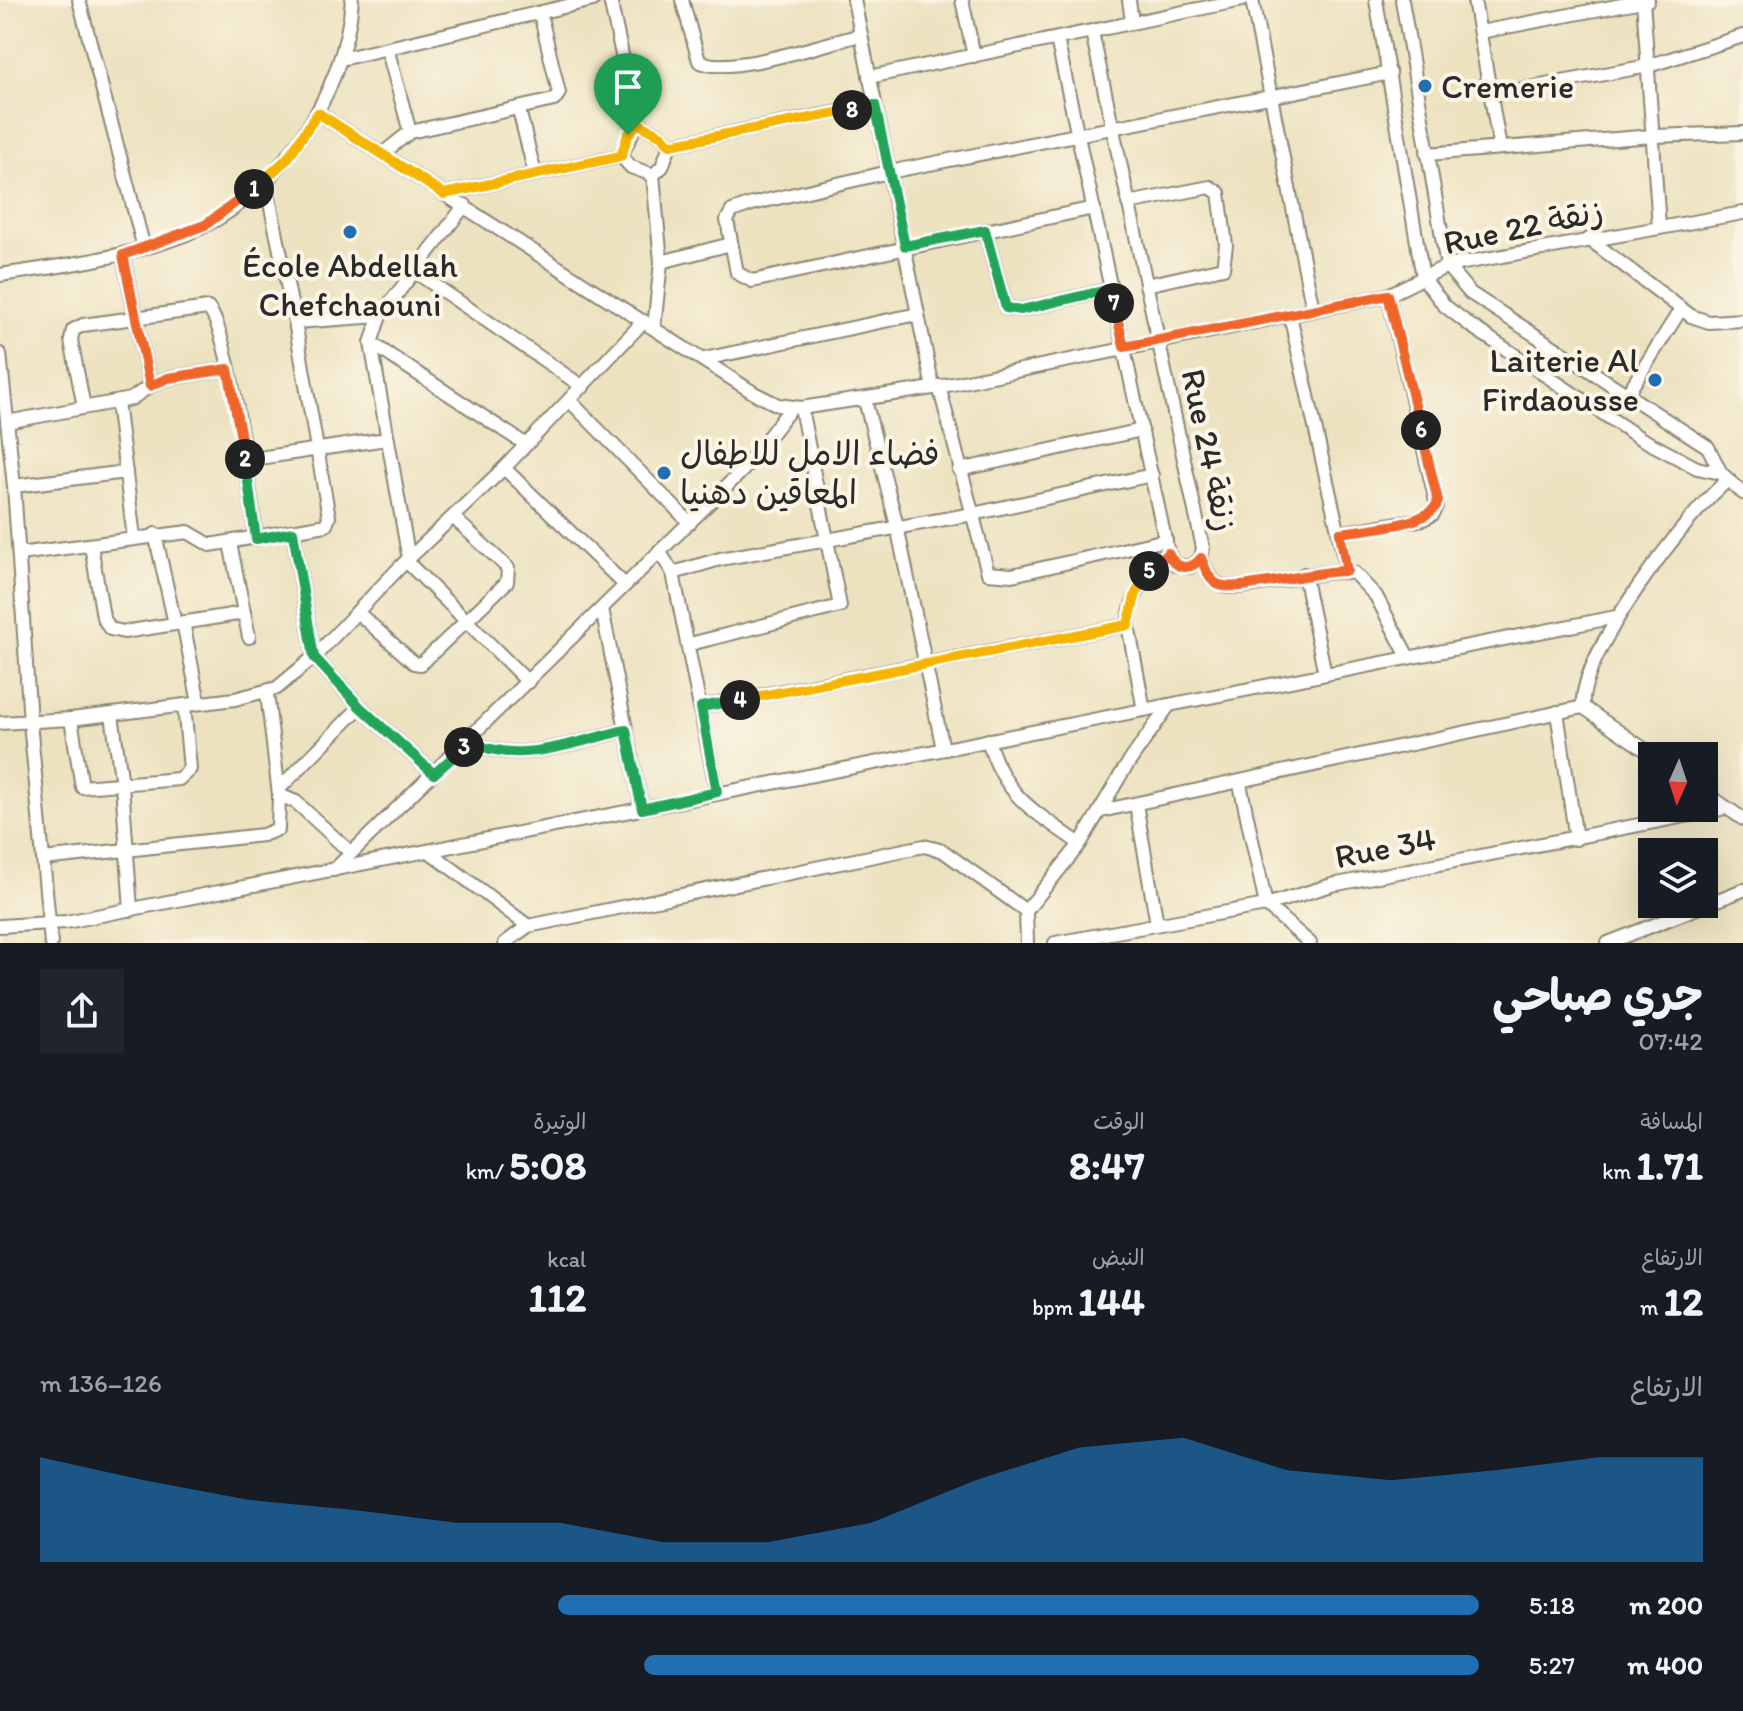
<!DOCTYPE html>
<html lang="ar">
<head>
<meta charset="utf-8">
<style>
	:root { --surface:#171b24; --page:#20242c; --text:#f1f3f6; --muted:#9ea1a6; --accent:#1f6fb2 }
	body { margin:0; font-family:Itim,"Playpen Sans Arabic",sans-serif; background:var(--page); color:var(--text); direction:rtl; height:100vh; display:flex; flex-direction:column; font-size:30px; white-space:nowrap }
	* { box-sizing:border-box; margin:0 }
	p { font-size:26px; color:var(--muted) }
	.icon { flex:none; width:44px; height:44px; fill:none; stroke:currentColor; stroke-width:2; stroke-linecap:round; stroke-linejoin:round }
	.map { position:relative; height:943px; overflow:hidden; direction:ltr }
	.sheet { display:flex; flex-direction:column; background:var(--surface); flex:1 }
	.sheet>* { flex:none }
	.needle { width:52px; rotate:183deg }
	.tools { position:absolute; left:1638px; top:742px; display:grid; gap:16px }
	.tools a { display:grid; place-items:center; width:80px; height:80px; border-radius:0px; background:var(--surface); box-shadow:0 8px 32px #0002; font-size:40px }
	.pin { position:absolute; display:grid; place-items:center; width:68px; height:68px; color:#fff; margin:-82px -34px; border-radius:50% 50% 50% 0; rotate:-45deg; box-shadow:0 0 8px #0007 }
	.pin .icon { rotate:45deg }
	.km { position:absolute; width:40px; height:40px; margin:-20px; border-radius:50%; background:#222; color:#fff; font-size:22px; line-height:40px; text-align:center }
	.round { display:grid; place-items:center; flex:none; width:84px; height:84px; border-radius:0px; background:var(--page) }
	.headline { display:flex; align-items:center; justify-content:space-between; height:136px; padding:0 40px }
	h1 { font-size:44px; font-weight:700; line-height:60px }
	.stats { display:grid; grid-template-columns:repeat(3,1fr); gap:12px; height:136px; padding:8px 40px }
	.stats div { display:grid; align-content:center }
	.stats b { font-size:40px; font-weight:700 }
	.stats small { font-size:22px; font-weight:400 }
	.stats p { font-size:22px }
	.chart { height:224px; padding:16px 40px }
	.chart p { display:flex; justify-content:space-between }
	.chart svg { width:100%; height:144px; margin-top:8px; fill:var(--accent); opacity:.7 }
	ul { padding:0 40px; list-style:none; font-size:26px }
	li { display:grid; grid-template-columns:128px 96px 1fr; align-items:center; height:60px }
	li i { height:20px; border-radius:10px; background:var(--accent) }
	.map>svg:first-child { display:block }
	.lines { fill:none; stroke-linecap:round; stroke-linejoin:round }
	.minor-casing { stroke:#8c8676; stroke-width:16 }
	.minor { stroke:#fff; stroke-width:12 }
	.split-1-casing { stroke:#fff; stroke-width:16 }
	.split-2-casing { stroke:#fff; stroke-width:16 }
	.split-3-casing { stroke:#fff; stroke-width:16 }
	.split-4-casing { stroke:#fff; stroke-width:16 }
	.split-5-casing { stroke:#fff; stroke-width:16 }
	.split-6-casing { stroke:#fff; stroke-width:16 }
	.split-7-casing { stroke:#fff; stroke-width:16 }
	.split-8-casing { stroke:#fff; stroke-width:16 }
	.split-9-casing { stroke:#fff; stroke-width:16 }
	.split-1 { stroke:#f5b400; stroke-width:10 }
	.split-2 { stroke:#f0652b; stroke-width:10 }
	.split-3 { stroke:#22a559; stroke-width:10 }
	.split-4 { stroke:#22a559; stroke-width:10 }
	.split-5 { stroke:#f5b400; stroke-width:10 }
	.split-6 { stroke:#f0652b; stroke-width:10 }
	.split-7 { stroke:#f0652b; stroke-width:10 }
	.split-8 { stroke:#22a559; stroke-width:10 }
	.split-9 { stroke:#f5b400; stroke-width:10 }
	.poi-dot { fill:#1f6fb2; stroke:#fcf5e5; stroke-width:3 }
	.labels { text-anchor:middle; stroke-width:8; stroke-linejoin:round; paint-order:stroke }
	.poi-label { font-size:34px; fill:#2b2b2b; stroke:#fcf5e5; text-anchor:start }
	.street-label { font-size:34px; fill:#2b2b2b; stroke:#fcf5e5 }
</style>
</head>
<body>
<div class="map">
<svg width="1743" height="943" viewBox="0 0 1743 943">
	<rect width="100%" height="100%" fill="#fcf5e5"/>
	<filter id="ink" filterUnits="userSpaceOnUse"><feTurbulence type="fractalNoise" baseFrequency=".0125" numOctaves="2"/><feDisplacementMap in="SourceGraphic" scale="16" xChannelSelector="R" yChannelSelector="G"/><feConvolveMatrix kernelMatrix="1 2 1 2 8 2 1 2 1" color-interpolation-filters="sRGB"/></filter>
	<filter id="wash" filterUnits="userSpaceOnUse"><feTurbulence type="fractalNoise" baseFrequency=".006" numOctaves="4" result="noise"/><feDisplacementMap in="SourceGraphic" scale="32" xChannelSelector="R" yChannelSelector="G"/><feGaussianBlur stdDeviation="1.8" result="paint"/><feColorMatrix in="noise" values="0 0 0 0 0 0 0 0 0 0 0 0 0 0 0 0 0 1.4 0 .05"/><feComposite in="paint" operator="in"/></filter>
	<g filter="url(#wash)">
		<rect width="100%" height="100%" fill="#ece2c0"/>
	</g>
	<g filter="url(#ink)">
		<g class="lines">
			<!-- minor casing -->
			<g class="minor-casing">
				<g id="minor">
					<polyline points="79,0 144,248"/>
					<polyline points="610,0 637,123"/>
					<path d="M682 0 699 61C726 77 827 43 861 35"/>
					<polyline points="854,0 933,388"/>
					<polyline points="962,0 974,56"/>
					<polyline points="1129,0 1132,22"/>
					<polyline points="1252,0 1313,310"/>
					<polyline points="1376,0 1423,278 1445,306 1471,326 1640,438 1697,468 1721,473"/>
					<polyline points="1402,0 1447,266 1470,293 1708,447 1721,473 1743,493"/>
					<polyline points="1474,0 1500,148"/>
					<polyline points="1643,0 1659,227"/>
					<polyline points="1480,32 1648,0"/>
					<polyline points="1057,39 1168,553 1176,565 1190,567 1201,558 1203,548 1092,32"/>
					<polyline points="387,48 410,132"/>
					<polyline points="341,59 593,0"/>
					<polyline points="869,77 1242,0"/>
					<polyline points="1492,95 1648,66 1743,36"/>
					<polyline points="519,110 535,174"/>
					<polyline points="318,113 754,393 778,405 801,408 933,388 1388,295 1447,266 1743,213"/>
					<polygon points="637,123 662,136 670,145 662,167 653,175 631,167 621,156"/>
					<polyline points="670,145 875,105"/>
					<polyline points="382,154 410,132 554,100 559,93 540,13"/>
					<polyline points="1427,154 1653,136 1743,133"/>
					<polyline points="653,175 661,262 654,328"/>
					<polyline points="444,194 621,156"/>
					<polyline points="1128,203 1210,187 1219,193 1226,245 1223,268 1146,285"/>
					<polyline points="1094,208 752,281 737,273 727,220 732,211 752,204 889,172 1390,73"/>
					<polyline points="985,230 1006,308 1021,310 1111,289"/>
					<polyline points="1589,239 1691,316 1709,322 1743,320"/>
					<polyline points="661,262 731,244"/>
					<polyline points="414,271 583,387"/>
					<path d="M0 275C63 266 124 258 184 235 275 201 345 95 352 0"/>
					<polyline points="1290,315 1347,571"/>
					<polyline points="295,322 380,316"/>
					<polyline points="371,343 525,444"/>
					<polyline points="0,354 14,486 30,722 51,943"/>
					<polyline points="704,359 918,314"/>
					<polyline points="150,386 168,378 228,369"/>
					<polyline points="939,386 988,573 1012,575 1166,540"/>
					<polyline points="1626,396 1681,309"/>
					<polyline points="865,400 897,526 943,749"/>
					<polyline points="570,401 690,523"/>
					<polyline points="117,402 134,538"/>
					<path d="M84 407 71 340 73 330 83 325 208 308C230 330 251 500 256 539"/>
					<polyline points="7,422 131,399 150,386 123,255"/>
					<polyline points="246,460 386,439"/>
					<polyline points="504,468 625,585"/>
					<polyline points="959,470 1142,430"/>
					<polyline points="14,486 126,472"/>
					<polyline points="293,532 314,657 360,707 434,774"/>
					<polyline points="1340,533 1423,519 1433,514 1437,506 1388,295"/>
					<polyline points="155,534 175,624"/>
					<polyline points="230,543 249,637"/>
					<polyline points="91,545 103,617 110,629 124,632 244,613"/>
					<polyline points="659,551 673,573 717,792"/>
					<polyline points="19,554 188,532 210,545 326,525 329,517 295,322 265,179"/>
					<path d="M1201 558C1205 567 1209 580 1218 584 1239 596 1319 566 1354 573L1376 596 1408 657"/>
					<polyline points="409,560 371,343 380,316 465,205"/>
					<polyline points="407,562 528,682"/>
					<polyline points="673,573 720,559 973,514 1152,475"/>
					<polyline points="1304,574 1325,674"/>
					<polyline points="602,609 642,809"/>
					<polyline points="357,612 414,663 421,664 507,582 508,568 454,518"/>
					<polyline points="183,622 199,703"/>
					<polyline points="690,644 840,606 801,408"/>
					<polyline points="701,707 1128,625"/>
					<path d="M1583 707C1578 655 1687 514 1727 481"/>
					<path d="M1144 710 1128 625C1131 595 1146 573 1168 553"/>
					<polyline points="1557,712 1576,839"/>
					<polyline points="112,715 122,784 131,910"/>
					<polyline points="71,719 82,787 179,779 190,769 184,705"/>
					<polyline points="0,723 71,719 235,699 277,688 314,657 401,566 504,468 644,321"/>
					<path d="M988 740C1005 798 1033 810 1080 844"/>
					<path d="M469 741C518 767 576 741 626 730"/>
					<polyline points="1240,784 1266,905 1310,943"/>
					<polyline points="279,789 360,707"/>
					<polyline points="1704,792 1743,819"/>
					<polyline points="279,795 296,802 351,853"/>
					<polyline points="1136,804 1157,924"/>
					<polyline points="1101,811 1583,707 1654,756"/>
					<polyline points="430,852 528,926"/>
					<polyline points="43,859 263,835 278,829 279,795 267,693"/>
					<polyline points="334,870 742,471 791,408"/>
					<polyline points="0,926 66,922 1616,617"/>
					<polyline points="505,943 528,926 924,846 943,851 1026,911"/>
					<polyline points="1027,943 1026,911 1080,844 1123,771 1169,705"/>
					<polyline points="1055,943 1266,905 1332,885 1726,808"/>
					<polyline points="1608,943 1743,890"/>
				</g>
			</g>
			<!-- minor -->
			<use href="#minor" class="minor"/>
		</g>
	</g>
	<g class="lines" filter="url(#ink)">
		<!-- split-1 casing -->
		<g class="split-1-casing">
			<polyline id="split-1" points="254,189 287,159 318,113 444,194 621,156 628,135"/>
		</g>
		<!-- split-2 casing -->
		<g class="split-2-casing">
			<polyline id="split-2" points="245,459 228,369 168,378 150,386 123,255 205,225 254,189"/>
		</g>
		<!-- split-3 casing -->
		<g class="split-3-casing">
			<polyline id="split-3" points="245,459 256,539 293,532 314,657 360,707 434,774 464,747"/>
		</g>
		<!-- split-4 casing -->
		<g class="split-4-casing">
			<path id="split-4" d="M464 747 469 741C518 767 576 741 626 730L642 809 717 792 701 707 740 700"/>
		</g>
		<!-- split-5 casing -->
		<g class="split-5-casing">
			<polyline id="split-5" points="740,700 1128,625 1136,593 1149,571"/>
		</g>
		<!-- split-6 casing -->
		<g class="split-6-casing">
			<path id="split-6" d="M1149 571 1168 553C1175 569 1190 572 1201 558 1205 567 1208 579 1217 584 1236 594 1317 569 1347 571L1340 533C1364 529 1432 526 1438 501L1421 430"/>
		</g>
		<!-- split-7 casing -->
		<g class="split-7-casing">
			<polyline id="split-7" points="1114,303 1124,347 1388,295 1421,430"/>
		</g>
		<!-- split-8 casing -->
		<g class="split-8-casing">
			<polyline id="split-8" points="852,110 875,105 905,246 985,230 1006,308 1021,310 1111,289 1114,303"/>
		</g>
		<!-- split-9 casing -->
		<g class="split-9-casing">
			<polyline id="split-9" points="628,135 637,123 662,136 670,145 852,110"/>
		</g>
		<!-- split-1 -->
		<use href="#split-1" class="split-1"/>
		<!-- split-2 -->
		<use href="#split-2" class="split-2"/>
		<!-- split-3 -->
		<use href="#split-3" class="split-3"/>
		<!-- split-4 -->
		<use href="#split-4" class="split-4"/>
		<!-- split-5 -->
		<use href="#split-5" class="split-5"/>
		<!-- split-6 -->
		<use href="#split-6" class="split-6"/>
		<!-- split-7 -->
		<use href="#split-7" class="split-7"/>
		<!-- split-8 -->
		<use href="#split-8" class="split-8"/>
		<!-- split-9 -->
		<use href="#split-9" class="split-9"/>
	</g>
	<!-- markers -->
	<g class="poi-dot">
		<circle cx="1425" cy="86" r="8"/>
		<circle cx="350" cy="232" r="8"/>
		<circle cx="1655" cy="380" r="8"/>
		<circle cx="664" cy="473" r="8"/>
	</g>
	<g class="labels">
		<!-- poi labels -->
		<g class="poi-label">
			<text x="1441" y="98">Cremerie</text>
			<text x="350" y="277" text-anchor="middle">École Abdellah<tspan x="350" dy="39">Chefchaouni</tspan></text>
			<text x="1639" y="372" text-anchor="end">Laiterie Al<tspan x="1639" dy="39">Firdaousse</tspan></text>
			<text x="680" y="465">فضاء الامل للاطفال<tspan x="680" dy="39">المعاقين دهنيا</tspan></text>
		</g>
		<!-- street labels -->
		<g class="street-label">
			<text transform="translate(1523 226) rotate(-12)" y="12">Rue 22 زنقة</text>
			<text transform="translate(1210 450) rotate(78)" y="12">Rue 24 زنقة</text>
			<text transform="translate(1385 847) rotate(-11)" y="12">Rue 34</text>
		</g>
	</g>
</svg>
<div class="tools">
<a><svg class="needle" viewBox="-14 -14 28 28"><path d="M0-13l5 13h-10z" fill="#e53935"/><path d="M0 13l5-13h-10z" fill="#9ea1a6"/></svg></a>
<a><svg class="icon" aria-label="layers" viewBox="0 0 24 24"><path d="M12 4l9 5-9 5-9-5zM3 14l9 5 9-5"/></svg></a>
</div>
<div class="pin" style="left:628px;top:135px;background:#1e9e55"><svg class="icon" aria-label="arrive" viewBox="0 0 24 24"><path d="M6 21V4h12l-3 4 3 4H6"/></svg></div>
<b class="km" style="left:254px;top:189px">1</b>
<b class="km" style="left:245px;top:459px">2</b>
<b class="km" style="left:464px;top:747px">3</b>
<b class="km" style="left:740px;top:700px">4</b>
<b class="km" style="left:1149px;top:571px">5</b>
<b class="km" style="left:1421px;top:430px">6</b>
<b class="km" style="left:1114px;top:303px">7</b>
<b class="km" style="left:852px;top:110px">8</b>
</div>
<section class="sheet">
<div class="headline"><div><h1>جري صباحي</h1><p>07:42</p></div><a class="round"><svg class="icon" aria-label="share" viewBox="0 0 24 24"><path d="M12 15V3M7 8l5-5 5 5M5 13v7h14v-7"/></svg></a></div>
<div class="stats">
<div><p>المسافة</p><b>1.71<small> km</small></b></div>
<div><p>الوقت</p><b>8:47</b></div>
<div><p>الوتيرة</p><b>5:08<small> /km</small></b></div>
</div>
<div class="stats">
<div><p>الارتفاع</p><b>12<small> m</small></b></div>
<div><p>النبض</p><b>144<small> bpm</small></b></div>
<div><p>kcal</p><b>112</b></div>
</div>
<div class="chart"><p><span>الارتفاع</span>126–136 m</p>
<svg viewBox="0 0 160 44" preserveAspectRatio="none"><path d="M0 44V12L10 19L20 25L30 28L40 32L50 32L60 38L70 38L80 32L90 19L100 9L110 6L120 16L130 19L140 16L150 12L160 12V44z"/></svg>
</div>
<ul>
<li><b>200 m</b>5:18<i style="width:64%"></i></li>
<li><b>400 m</b>5:27<i style="width:58%"></i></li>
</ul>
</section>
</body>
</html>
